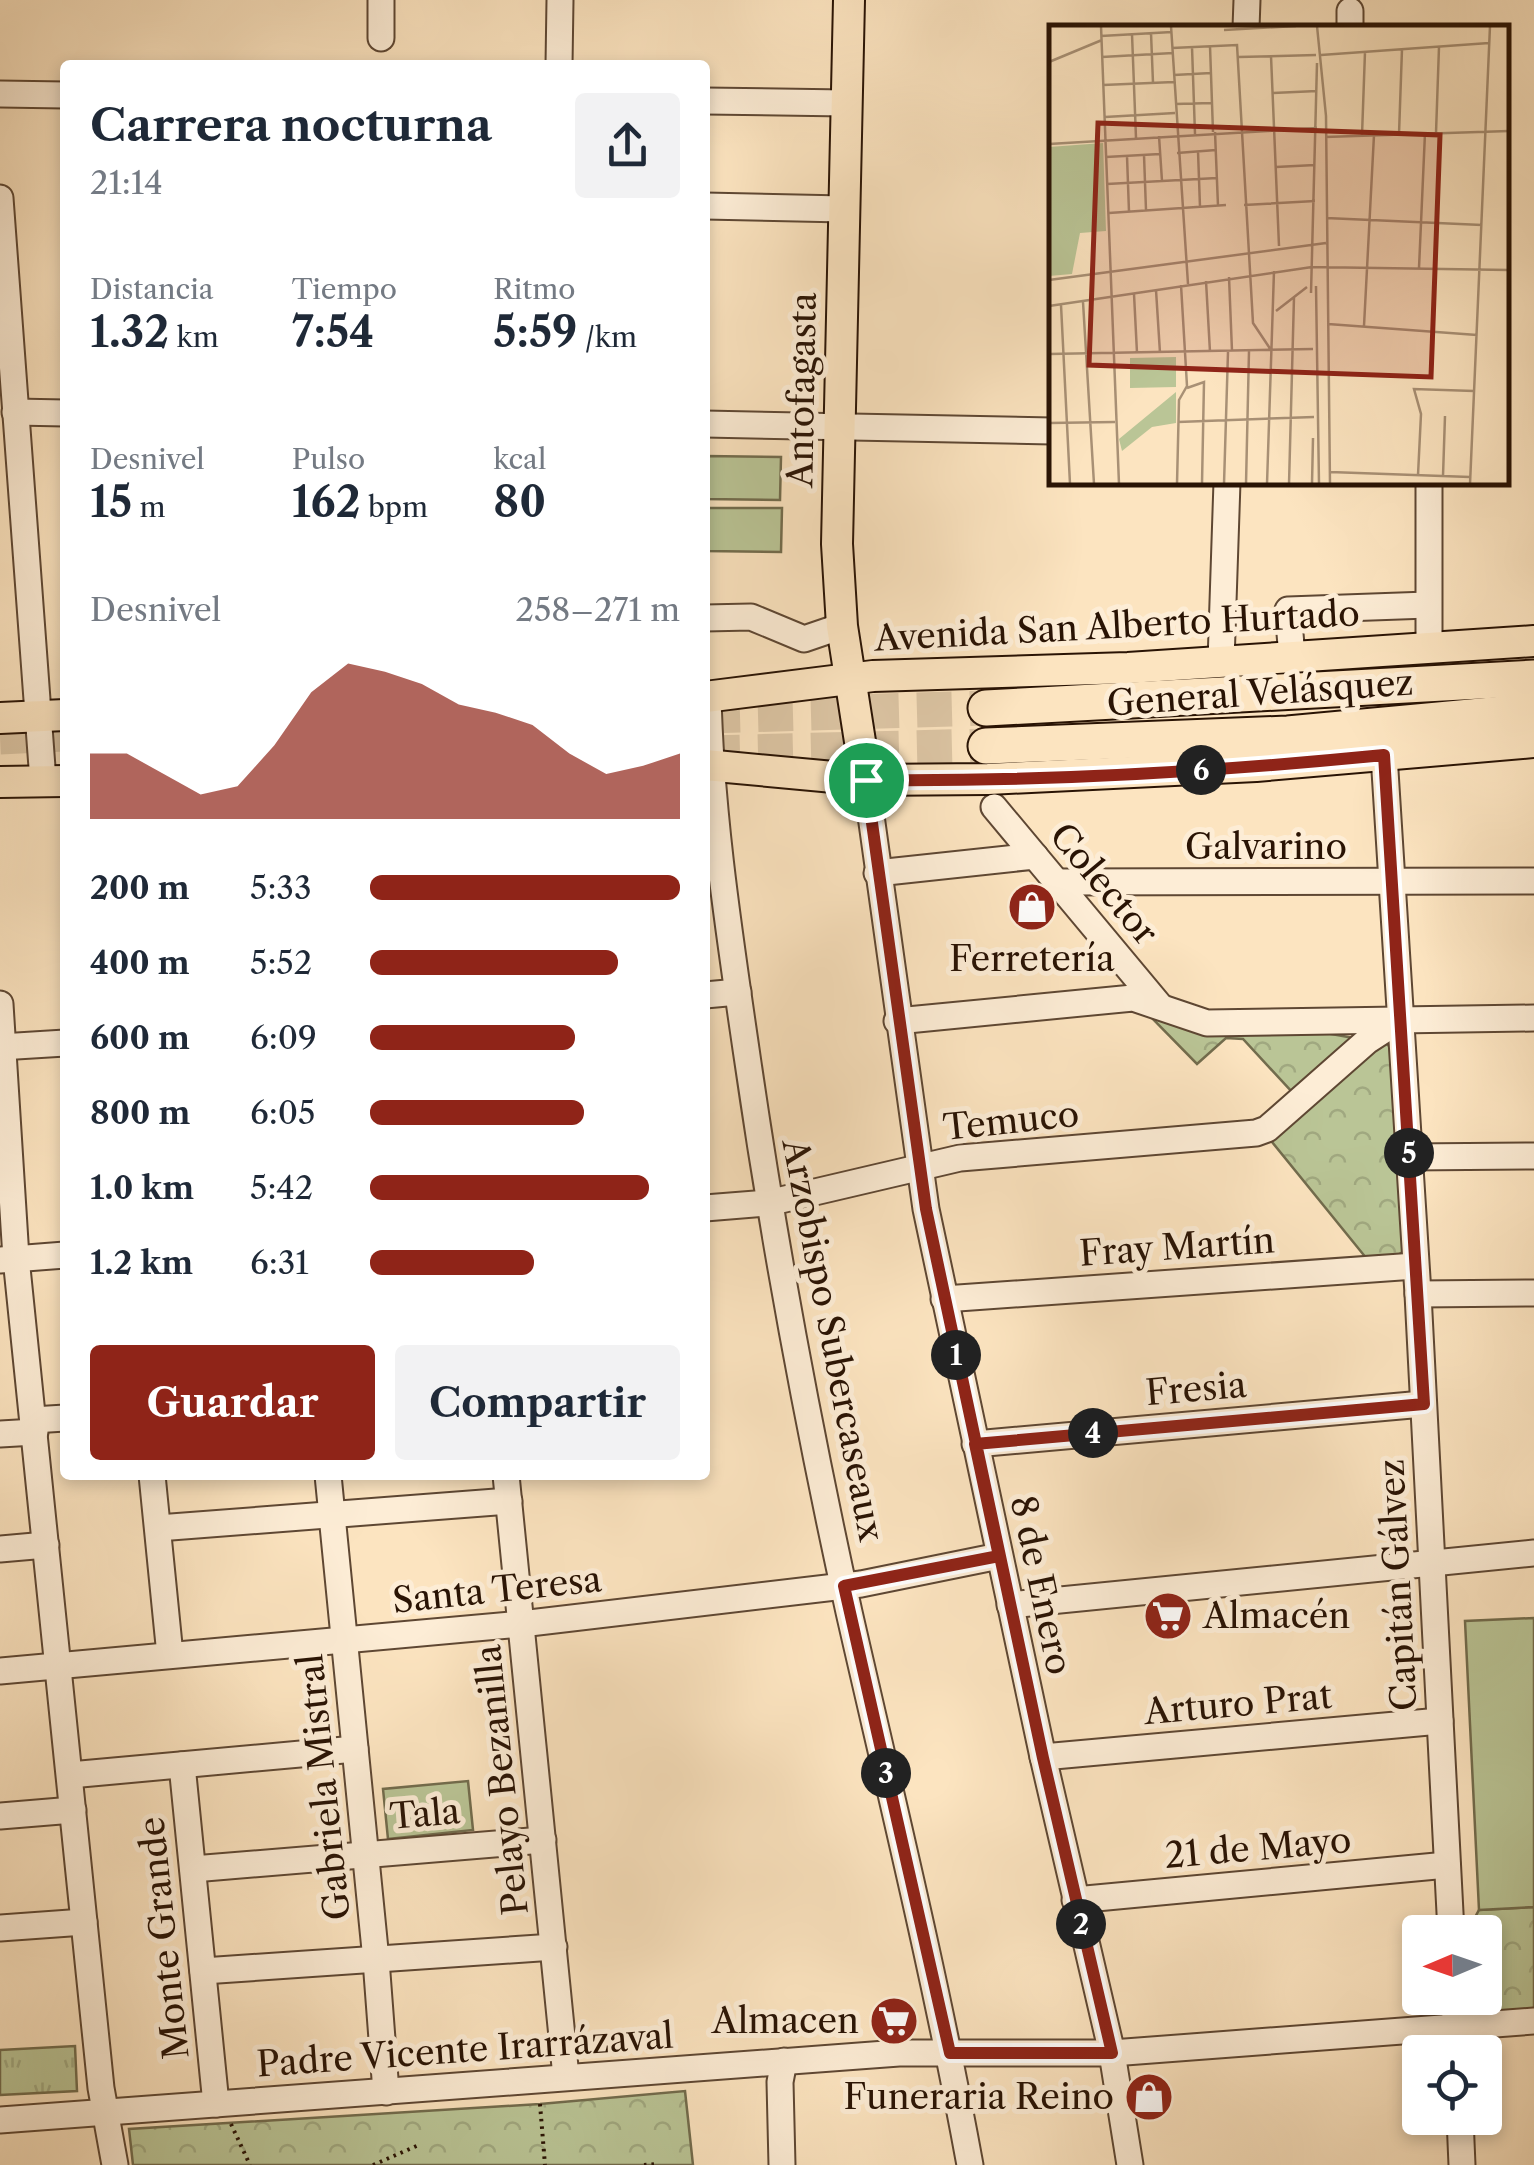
<!DOCTYPE html>
<html lang="es">
<head>
<meta charset="utf-8">
<style>
	:root { --surface:#fff; --page:#f2f2f3; --text:#1f2937; --muted:#747a83; --accent:#8f2418 }
	body { margin:0; font-family:"Libre Caslon Text",serif; background:var(--page); color:var(--text); height:100vh; display:flex; flex-direction:column; font-size:38px; white-space:nowrap }
	* { box-sizing:border-box; margin:0 }
	p { font-size:32px; color:var(--muted) }
	.icon { flex:none; width:55px; height:55px; fill:none; stroke:currentColor; stroke-width:2; stroke-linecap:round; stroke-linejoin:round }
	.map { position:relative; flex:1; overflow:hidden }
	.drawer { position:absolute; left:60px; top:60px; width:650px; height:1420px; display:flex; flex-direction:column; background:var(--surface); border-radius:10px; box-shadow:0 5px 15px #0003 }
	.drawer>* { flex:none }
	.needle { width:65px; rotate:268deg }
	.buttons { position:absolute; left:1402px; top:1915px; display:grid; gap:20px }
	.buttons a { display:grid; place-items:center; width:100px; height:100px; border-radius:10px; background:var(--surface); box-shadow:0 5px 15px #0003; font-size:50px }
	.pin { position:absolute; display:grid; place-items:center; width:85px; height:85px; color:#fff; margin:-42px; border:5px solid #fff; border-radius:50%; box-shadow:0 2px 10px #0007 }
	.km { position:absolute; width:50px; height:50px; margin:-25px; border-radius:50%; background:#222; color:#fff; font-size:28px; line-height:50px; text-align:center }
	.round { display:grid; place-items:center; flex:none; width:105px; height:105px; border-radius:10px; background:var(--page) }
	.head { display:flex; align-items:center; justify-content:space-between; height:170px; padding:0 30px }
	h1 { font-size:45px; font-weight:700; line-height:75px }
	.stats { display:grid; grid-template-columns:repeat(3,1fr); gap:15px; height:170px; padding:10px 30px }
	.stats div { display:grid; align-content:center }
	.stats b { font-size:42px; font-weight:700 }
	.stats small { font-size:28px; font-weight:400 }
	.stats p { font-size:28px }
	.chart { height:280px; padding:20px 30px }
	.chart p { display:flex; justify-content:space-between }
	.chart svg { width:100%; height:180px; margin-top:10px; fill:var(--accent); opacity:.7 }
	.cta { display:flex; gap:20px; margin-top:auto; padding:20px 30px }
	.cta a { flex:1; height:115px; border-radius:10px; background:var(--accent); color:#fff; font-size:40px; font-weight:700; line-height:115px; text-align:center }
	.cta a+a { background:var(--page); color:var(--text) }
	ul { padding:0 30px; list-style:none; font-size:32px }
	li { display:grid; grid-template-columns:160px 120px 1fr; align-items:center; height:75px }
	li i { height:25px; border-radius:12px; background:var(--accent) }
	.map>svg:first-child { display:block }
	.grass { fill:url(#grass-tufts); stroke:#726c4d; stroke-width:2.5 }
	.forest { fill:url(#forest-crowns); stroke:#726c4d; stroke-width:2.5 }
	.pitch { fill:#bac596; stroke:#726c4d; stroke-width:2.5 }
	.lines { fill:none; stroke-linecap:round; stroke-linejoin:round }
	.highway-tunnel { stroke:#dcc5a4; stroke-width:35; stroke-dasharray:35 18; stroke-linecap:butt }
	.minor-casing { stroke:#5e4733; stroke-width:29 }
	.major-casing { stroke:#291304; stroke-width:34 }
	.highway-casing { stroke:#291304; stroke-width:39 }
	.path { stroke:#291304; stroke-width:4; stroke-dasharray:2.5 5; stroke-linecap:butt }
	.minor { stroke:#fdedd6; stroke-width:25 }
	.major { stroke:#fce4c0; stroke-width:30 }
	.highway { stroke:#fce4c0; stroke-width:35 }
	.route-casing { stroke:#fff; stroke-width:20 }
	.route { stroke:#8f2418; stroke-width:12 }
	.labels { text-anchor:middle; stroke-width:10; stroke-linejoin:round; paint-order:stroke }
	.street-label { font-size:35px; fill:#291304; stroke:#fdedd6 }
	.poi-label { font-size:35px; fill:#291304; stroke:#fdedd6; text-anchor:end }
	.inset-road { fill:none; stroke:#a89075; stroke-width:2.5 }
	.view { fill:#8f2418; fill-opacity:0.15; stroke:#8f2418; stroke-width:5 }
	.inset-edge { fill:none; stroke:#291304; stroke-width:5 }
</style>
</head>
<body>
<div class="map">
<svg width="1534" height="2165" viewBox="0 0 1534 2165">
	<defs>
		<pattern id="grass-tufts" width="24" height="20" patternUnits="userSpaceOnUse" patternTransform="scale(2.5)"><rect width="24" height="20" fill="#bac596"/><path d="M3 7l-1-3M5 7V3M7 7l1-3M15 17l-1-3M17 17v-4M19 17l1-3" fill="none" stroke="#a0a880"/></pattern>
		<pattern id="forest-crowns" width="20" height="18" patternUnits="userSpaceOnUse" patternTransform="scale(2.5)"><rect width="20" height="18" fill="#bac596"/><path d="M2 6a3 3 0 1 1 6 0M12 15a3 3 0 1 1 6 0" fill="none" stroke="#a0a880"/></pattern>
	</defs>
	<rect width="100%" height="100%" fill="#fce4c0"/>
	<filter id="stains"><feTurbulence type="fractalNoise" baseFrequency=".002" numOctaves="4"/><feColorMatrix values="0 0 0 0 .2 0 0 0 0 .09 0 0 0 0 .02 0 0 0 .5 -.17"/></filter>
	<radialGradient id="worn" r=".72"><stop offset=".6" stop-color="#630" stop-opacity="0"/><stop offset="1" stop-color="#630" stop-opacity=".3"/></radialGradient>
	<!-- grass -->
	<polygon class="grass" points="75,2046 77,2091 0,2095 0,2050"/>
	<!-- forest -->
	<g class="forest">
		<polygon points="1146,1012 1298,1028 1387,1044 1394,1052 1404,1251 1395,1257 1367,1259 1268,1137 1304,1105 1243,1039 1226,1038 1197,1064"/>
		<polygon points="1534,1907 1534,2011 1471,2015 1470,1998 1485,1998 1485,1932 1467,1932 1479,1910"/>
		<polygon points="685,2091 693,2165 133,2165 129,2129 540,2104"/>
	</g>
	<!-- pitch -->
	<g class="pitch">
		<polygon points="705,456 781,457 780,500 705,499"/>
		<polygon points="705,508 782,508 781,552 705,551"/>
		<polygon points="1534,1618 1534,1907 1479,1910 1465,1621"/>
		<polygon points="468,1781 473,1830 388,1839 383,1789"/>
	</g>
	<g class="lines">
		<!-- highway-tunnel -->
		<g class="highway-tunnel">
			<polyline points="705,716 986,708"/>
			<polyline points="0,737 65,734"/>
			<polyline points="705,753 986,746"/>
		</g>
		<!-- minor casing -->
		<g class="minor-casing">
			<g id="minor">
				<polyline points="1246,28 1247,0"/>
				<polyline points="1350,28 1350,11"/>
				<polyline points="381,38 381,0"/>
				<polyline points="559,65 560,0"/>
				<polyline points="0,94 65,95"/>
				<polyline points="705,101 846,103"/>
				<polyline points="0,198 43,781"/>
				<polyline points="705,206 844,209"/>
				<polyline points="15,412 65,413"/>
				<polyline points="705,424 1052,431"/>
				<polyline points="705,618 751,617 804,639 842,626"/>
				<polyline points="1429,646 1429,482"/>
				<polyline points="1292,657 1288,610 1428,605"/>
				<polyline points="1221,662 1227,482"/>
				<path d="M708 696C711 815 729 932 746 1049 773 1237 808 1426 849 1612 891 1796 936 1979 970 2165"/>
				<polyline points="1384,755 1418,1294 1451,1932"/>
				<polyline points="866,780 926,1209 1043,1757 1112,2053 1130,2165"/>
				<polyline points="994,807 1160,1006"/>
				<polyline points="877,873 1035,856"/>
				<polyline points="1057,882 1534,881"/>
				<polyline points="705,995 738,992"/>
				<polyline points="0,1004 16,1258 101,2088 115,2165"/>
				<polyline points="897,1021 1133,998 1207,1023 1534,1018"/>
				<polyline points="0,1047 65,1043"/>
				<polyline points="1409,1157 1534,1156"/>
				<polyline points="705,1208 768,1203 960,1158 1256,1133 1267,1129 1367,1041 1401,1019"/>
				<polyline points="0,1260 65,1255"/>
				<polyline points="1418,1294 1534,1293"/>
				<polyline points="944,1299 1415,1266"/>
				<polyline points="33,1420 65,1418"/>
				<polyline points="0,1434 35,1432"/>
				<polyline points="975,1444 1423,1404"/>
				<polyline points="152,1475 170,1655"/>
				<polyline points="328,1475 376,1960 386,2092"/>
				<polyline points="506,1475 566,2077"/>
				<polyline points="158,1528 509,1501"/>
				<polyline points="0,1549 46,1545"/>
				<polyline points="1010,1605 1534,1553"/>
				<polyline points="0,1671 521,1624 861,1584 999,1556"/>
				<polyline points="1043,1757 1440,1721"/>
				<polyline points="182,1765 216,2104"/>
				<polyline points="70,1775 355,1749"/>
				<polyline points="0,1816 73,1810"/>
				<polyline points="193,1869 543,1840"/>
				<polyline points="1075,1900 1447,1865"/>
				<polyline points="0,1928 84,1922"/>
				<polyline points="203,1971 554,1947"/>
				<polyline points="1454,1998 1457,2052"/>
				<polyline points="1460,2118 1462,2165"/>
				<polyline points="0,2120 899,2053 1112,2053 1534,2021"/>
				<polyline points="782,2165 780,2082 784,2061"/>
			</g>
		</g>
		<!-- major casing -->
		<g class="major-casing">
			<g id="major">
				<polyline points="849,0 837,544 842,626 866,780"/>
				<polyline points="705,697 873,676 1128,668 1534,641"/>
				<polyline points="0,718 65,715"/>
				<polyline points="705,765 866,780 988,779 1256,766 1534,742"/>
				<polyline points="0,782 65,781"/>
			</g>
		</g>
		<!-- highway casing -->
		<g class="highway-casing">
			<g id="highway">
				<polyline points="986,708 1534,678"/>
				<polyline points="986,746 1288,734 1534,711"/>
			</g>
		</g>
		<!-- path -->
		<g class="path">
			<polyline points="540,2104 545,2165"/>
			<polyline points="231,2124 250,2165"/>
			<polyline points="373,2165 421,2144"/>
			<polyline points="644,2165 656,2164"/>
		</g>
		<!-- minor -->
		<use href="#minor" class="minor"/>
		<!-- major -->
		<use href="#major" class="major"/>
		<!-- highway -->
		<use href="#highway" class="highway"/>
	</g>
	<g class="lines">
		<!-- route casing -->
		<g class="route-casing">
			<path id="route" d="M866 780 926 1209 1043 1758 1112 2053H950L844 1586 999 1556 975 1444 1424 1404 1384 755C1212 772 1038 782 866 780"/>
		</g>
		<!-- route -->
		<use href="#route" class="route"/>
	</g>
	<!-- icons -->
	<defs>
		<g id="shop-disc" transform="scale(2.5)"><circle r="9.5" fill="#8f2418" stroke="#fdedd6"/><path d="M-5-2.5h2.3a2.7 3.5 0 0 1 5.4 0H5L5.5 6h-11ZM-1.5-2.5h3a1.5 2.3 0 0 0-3 0Z" fill="#fff"/></g>
		<g id="supermarket-disc" transform="scale(2.5)"><circle r="9.5" fill="#8f2418" stroke="#fdedd6"/><path d="M-6-5.5h2.5l.6 2H6L4.5 2H-2.5L-4.4-4H-6ZM-1.5 3.2a1.3 1.3 0 1 0 .1 0ZM3 3.2a1.3 1.3 0 1 0 .1 0Z" fill="#fff"/></g>
	</defs>
	<g fill-rule="evenodd">
		<use href="#shop-disc" x="1032" y="907"/>
		<use href="#supermarket-disc" x="1168" y="1616"/>
		<use href="#supermarket-disc" x="894" y="2021"/>
		<use href="#shop-disc" x="1149" y="2097"/>
	</g>
	<g class="labels">
		<!-- street labels -->
		<g class="street-label">
			<text transform="translate(802 390) rotate(-89)" y="12">Antofagasta</text>
			<text transform="translate(1117 626) rotate(-3)" y="12">Avenida San Alberto Hurtado</text>
			<text transform="translate(1260 693) rotate(-4)" y="12">General Velásquez</text>
			<text x="1266" y="859">Galvarino</text>
			<text transform="translate(1104 884) rotate(50)" y="12">Colector</text>
			<text transform="translate(1011 1121) rotate(-6)" y="12">Temuco</text>
			<text transform="translate(1177 1247) rotate(-4)" y="12">Fray Martín</text>
			<text transform="translate(833 1340) rotate(79)" y="12">Arzobispo Subercaseaux</text>
			<text transform="translate(1196 1389) rotate(-5)" y="12">Fresia</text>
			<text transform="translate(1041 1585) rotate(78)" y="12">8 de Enero</text>
			<text transform="translate(1398 1585) rotate(-93)" y="12">Capitán Gálvez</text>
			<text transform="translate(497 1590) rotate(-6)" y="12">Santa Teresa</text>
			<text transform="translate(1238 1704) rotate(-5)" y="12">Arturo Prat</text>
			<text transform="translate(502 1780) rotate(-96)" y="12">Pelayo Bezanilla</text>
			<text transform="translate(324 1787) rotate(-96)" y="12">Gabriela Mistral</text>
			<text transform="translate(425 1814) rotate(-5)" y="12">Tala</text>
			<text transform="translate(1258 1848) rotate(-5)" y="12">21 de Mayo</text>
			<text transform="translate(164 1938) rotate(-96)" y="12">Monte Grande</text>
			<text transform="translate(465 2050) rotate(-4)" y="12">Padre Vicente Irarrázaval</text>
		</g>
		<!-- poi labels -->
		<g class="poi-label">
			<text x="1032" y="971" text-anchor="middle">Ferretería</text>
			<text x="1203" y="1628" text-anchor="start">Almacén</text>
			<text x="859" y="2033">Almacen</text>
			<text x="1114" y="2109">Funeraria Reino</text>
		</g>
	</g>
	<!-- overview -->
	<g transform="translate(1049 25)">
		<rect width="460" height="460" fill="#fce4c0"/>
		<path d="M54 118 57 206 31 208 23 249 0 251V122ZM127 367V398L103 402 73 426 70 414Z" fill="#bac596"/>
		<path d="M127 332V362L81 363V333Z" fill="#bac596"/>
		<path class="inset-road" d="M52 1 70 459M122 1 139 259M268 1 277 91 281 459M175 5 247 1M102 8 104 58M83 9 87 113M52 11 123 7M161 21 164 107M143 22 146 109M123 23 188 20 204 298 222 325M272 30 440 18M222 31 230 221M53 32 124 28M189 32 267 30M0 37 53 15M125 50 162 48M54 60 125 57M224 68 268 66M126 79 163 78M56 92 126 88M166 107 169 181M387 108 390 22M350 109 353 24M313 110 316 27M110 111 113 156M276 112 460 106M0 119 268 103M149 126 151 182M128 128 167 125M95 130 97 185M78 131 80 187M57 132 111 129M227 142 266 140M58 159 168 153M195 180 266 176M60 188 177 180M277 193 433 200M263 242 460 245M370 243 376 108M180 252 183 326M0 255 277 218M157 256 161 327M267 261 270 459M107 265 111 328M262 268 268 38M85 269 88 328M34 277 45 459M12 280 21 459M0 281 263 242M227 286 258 262M279 299 428 310M315 301 325 110M0 329 264 324M138 363 155 357 153 459M129 397 265 392M0 398 66 397M281 447 421 452M369 450 372 389 365 364 425 366M394 451 396 391M128 459 130 375 138 361 132 260M175 459 179 327M197 459 200 326M218 459 225 246M240 459 245 272M263 459 264 413M421 459 441 1"/>
		<path class="view" d="M49 98 391 110 382 352 40 340Z"/>
		<rect width="460" height="460" class="inset-edge"/>
	</g>
	<rect width="100%" height="100%" filter="url(#stains)"/>
	<rect width="100%" height="100%" fill="url(#worn)"/>
</svg>
<div class="buttons">
<a><svg class="needle" viewBox="-14 -14 28 28"><path d="M0-13l5 13h-10z" fill="#e53935"/><path d="M0 13l5-13h-10z" fill="#747a83"/></svg></a>
<a><svg class="icon" aria-label="locate" viewBox="0 0 24 24"><circle cx="12" cy="12" r="6"/><path d="M12 2v4M12 18v4M2 12h4M18 12h4"/></svg></a>
</div>
<div class="pin" style="left:866px;top:780px;background:#1e9e55"><svg class="icon" aria-label="arrive" viewBox="0 0 24 24"><path d="M6 21V4h12l-3 4 3 4H6"/></svg></div>
<b class="km" style="left:956px;top:1355px">1</b>
<b class="km" style="left:1081px;top:1924px">2</b>
<b class="km" style="left:886px;top:1773px">3</b>
<b class="km" style="left:1093px;top:1433px">4</b>
<b class="km" style="left:1409px;top:1153px">5</b>
<b class="km" style="left:1201px;top:770px">6</b>
<section class="drawer">
<div class="head"><div><h1>Carrera nocturna</h1><p>21:14</p></div><a class="round"><svg class="icon" aria-label="share" viewBox="0 0 24 24"><path d="M12 15V3M7 8l5-5 5 5M5 13v7h14v-7"/></svg></a></div>
<div class="stats">
<div><p>Distancia</p><b>1.32<small> km</small></b></div>
<div><p>Tiempo</p><b>7:54</b></div>
<div><p>Ritmo</p><b>5:59<small> /km</small></b></div>
</div>
<div class="stats">
<div><p>Desnivel</p><b>15<small> m</small></b></div>
<div><p>Pulso</p><b>162<small> bpm</small></b></div>
<div><p>kcal</p><b>80</b></div>
</div>
<div class="chart"><p><span>Desnivel</span>258–271 m</p>
<svg viewBox="0 0 160 44" preserveAspectRatio="none"><path d="M0 44V28L10 28L20 33L30 38L40 36L50 26L60 13L70 6L80 8L90 11L100 16L110 18L120 21L130 28L140 33L150 31L160 28V44z"/></svg>
</div>
<ul>
<li><b>200 m</b>5:33<i style="width:100%"></i></li>
<li><b>400 m</b>5:52<i style="width:80%"></i></li>
<li><b>600 m</b>6:09<i style="width:66%"></i></li>
<li><b>800 m</b>6:05<i style="width:69%"></i></li>
<li><b>1.0 km</b>5:42<i style="width:90%"></i></li>
<li><b>1.2 km</b>6:31<i style="width:53%"></i></li>
</ul>
<div class="cta"><a>Guardar</a><a>Compartir</a></div>
</section>
</div>
</body>
</html>
